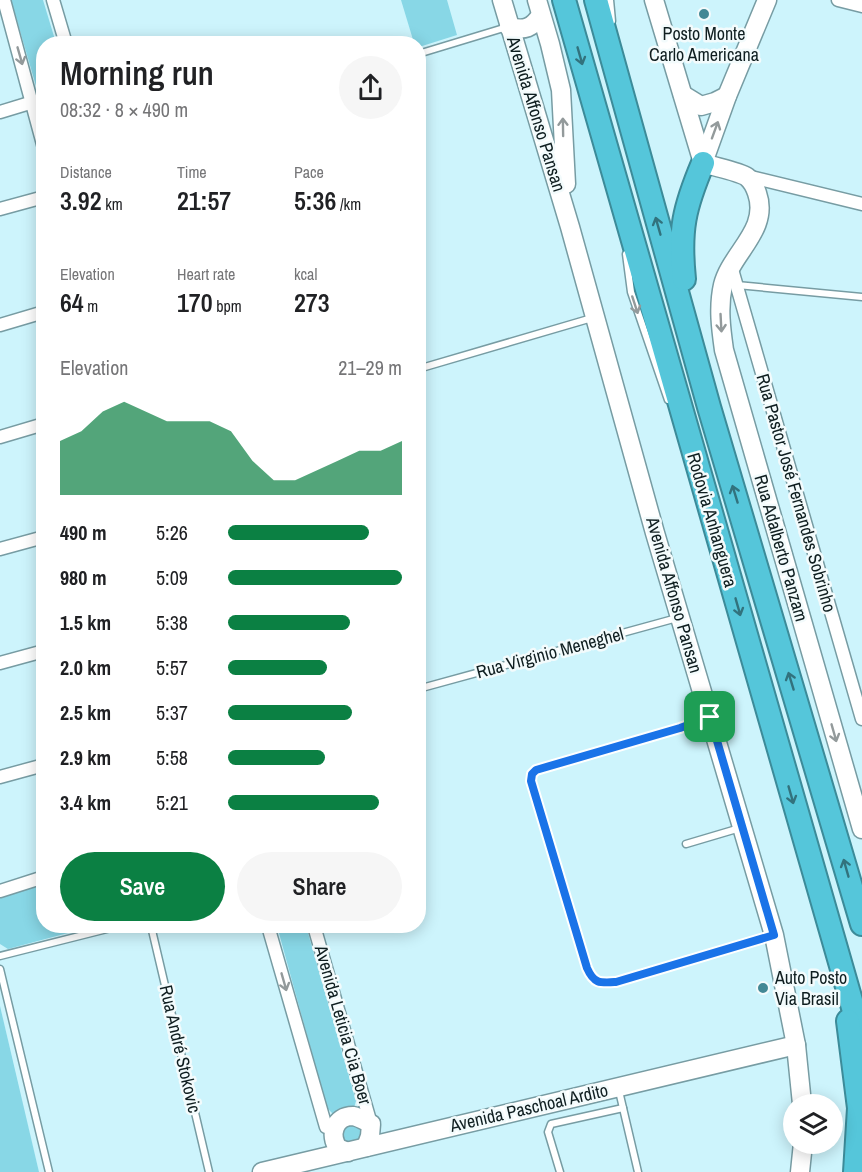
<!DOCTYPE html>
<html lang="en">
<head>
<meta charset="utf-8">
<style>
	:root { --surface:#fff; --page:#f6f6f6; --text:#202124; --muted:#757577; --accent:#0b8043 }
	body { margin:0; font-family:"Archivo Narrow",sans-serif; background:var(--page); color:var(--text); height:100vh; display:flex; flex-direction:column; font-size:22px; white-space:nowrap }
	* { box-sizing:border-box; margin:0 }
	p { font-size:20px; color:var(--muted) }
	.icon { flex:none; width:33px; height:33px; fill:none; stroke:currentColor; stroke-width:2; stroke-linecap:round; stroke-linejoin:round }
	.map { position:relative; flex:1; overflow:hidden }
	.side { position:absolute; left:36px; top:36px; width:390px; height:897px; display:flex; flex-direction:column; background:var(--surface); border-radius:24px; box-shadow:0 3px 15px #0003 }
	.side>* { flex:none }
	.controls { position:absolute; left:783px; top:1094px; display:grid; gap:12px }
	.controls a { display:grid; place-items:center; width:60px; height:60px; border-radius:50%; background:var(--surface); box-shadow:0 3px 15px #0003; font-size:30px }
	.pin { position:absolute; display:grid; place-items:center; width:51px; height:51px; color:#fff; margin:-26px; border-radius:12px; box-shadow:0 3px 9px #0006 }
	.round { display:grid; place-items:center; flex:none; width:63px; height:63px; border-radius:32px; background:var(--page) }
	.head { display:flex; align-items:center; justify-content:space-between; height:102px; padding:0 24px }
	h1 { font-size:33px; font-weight:600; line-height:45px }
	.metrics { display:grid; grid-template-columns:repeat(3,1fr); gap:9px; height:102px; padding:6px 24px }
	.metrics div { display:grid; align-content:center }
	.metrics b { font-size:26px; font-weight:600 }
	.metrics small { font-size:16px; font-weight:400 }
	.metrics p { font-size:16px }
	.chart { height:168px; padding:12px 24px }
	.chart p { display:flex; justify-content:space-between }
	.chart svg { width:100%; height:108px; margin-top:6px; fill:var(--accent); opacity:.7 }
	.button { display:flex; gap:12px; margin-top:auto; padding:12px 24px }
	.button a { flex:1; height:69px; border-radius:36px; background:var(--accent); color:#fff; font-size:24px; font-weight:600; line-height:69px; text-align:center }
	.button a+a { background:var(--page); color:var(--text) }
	ul { padding:0 24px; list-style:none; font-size:20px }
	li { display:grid; grid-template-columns:96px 72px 1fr; align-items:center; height:45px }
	li i { height:15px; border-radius:8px; background:var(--accent) }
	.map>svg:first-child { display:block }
	.green { fill:#88d7e6 }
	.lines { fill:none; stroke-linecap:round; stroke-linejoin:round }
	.lane-casing { stroke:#779ca3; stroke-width:9 }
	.street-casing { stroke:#779ca3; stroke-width:15 }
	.secondary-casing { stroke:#779ca3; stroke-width:21 }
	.highway-casing { stroke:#3c8b99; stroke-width:26 }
	.lane { stroke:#fff; stroke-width:6 }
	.street { stroke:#fff; stroke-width:12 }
	.secondary { stroke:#fff; stroke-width:18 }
	.highway { stroke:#55c6da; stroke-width:22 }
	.oneway { stroke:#939a9b }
	.oneway2 { stroke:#32727d }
	.route-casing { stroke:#fff; stroke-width:12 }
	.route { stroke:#1a73e8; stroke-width:8 }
	.poi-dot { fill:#438895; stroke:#f3fbfc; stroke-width:2 }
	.labels { text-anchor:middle; stroke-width:5; stroke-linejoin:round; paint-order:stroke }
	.poi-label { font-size:18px; fill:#0f1e20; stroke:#f3fbfc }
	.street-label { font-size:18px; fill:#0f1e20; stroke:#f3fbfc }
</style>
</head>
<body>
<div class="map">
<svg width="862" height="1172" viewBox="0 0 862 1172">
	<rect width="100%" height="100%" fill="#cdf4fc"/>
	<!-- green -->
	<g class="green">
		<polygon points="11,0 43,0 56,43 44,44 43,110"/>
		<polygon points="401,0 447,0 457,35 419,47 418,44 414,43"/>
		<polygon points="43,881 44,926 94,926 8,949 0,944 0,895"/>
		<polygon points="277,926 306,926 356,1101 353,1111 334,1115 327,1108"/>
		<polygon points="0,1006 39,1172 0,1172"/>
		<polygon points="352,1123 362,1128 363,1140 345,1145 340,1132 342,1128"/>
	</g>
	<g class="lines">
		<!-- lane casing -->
		<g class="lane-casing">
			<g id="lane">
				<polyline points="610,0 612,21"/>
				<polyline points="418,54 507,27"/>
				<polyline points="626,254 631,292 668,400"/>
				<polyline points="737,285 862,297"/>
				<polyline points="418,369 592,318"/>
				<polyline points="418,689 677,618"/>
				<path d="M706 718 680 728 536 770 532 774 531 781 587 968C594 984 600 983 616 982L773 936"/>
				<polyline points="686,844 740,828"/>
				<polyline points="151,926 209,1172"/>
				<polyline points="0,956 119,926"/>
				<polyline points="0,969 49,1172"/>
				<polyline points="619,1091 638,1172"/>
				<polyline points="560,1172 548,1132 551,1124 623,1108"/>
			</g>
		</g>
		<!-- street casing -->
		<g class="street-casing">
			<g id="street">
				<polyline points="4,0 44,148"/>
				<polyline points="53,0 66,44"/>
				<polyline points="838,0 862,6"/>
				<polyline points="0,112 33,102"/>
				<polyline points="747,176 862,204"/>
				<polyline points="0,209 44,197"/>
				<polyline points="731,266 862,719"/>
				<polyline points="0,325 44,312"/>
				<polyline points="0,437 44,424"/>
				<polyline points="0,549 44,537"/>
				<polyline points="0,663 44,651"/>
				<polyline points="0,777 44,765"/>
				<polyline points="0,891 44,877"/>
				<polyline points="268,926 326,1127"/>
				<polyline points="314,926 371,1124"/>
			</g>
		</g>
		<!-- secondary casing -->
		<g class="secondary-casing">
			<g id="secondary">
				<polyline points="502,0 570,227 655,533 774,935 796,1045 802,1104"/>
				<polyline points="537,0 550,44 561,90 566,184"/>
				<polyline points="654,0 703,163"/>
				<path d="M509 27C525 31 532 28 541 15"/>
				<polyline points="683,95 701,106 715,102 727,96"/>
				<path d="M703 163C714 167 738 171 747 177 752 181 755 187 757 193 770 230 731 253 723 285 718 307 721 329 724 350L862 829"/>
				<polyline points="703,163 727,96 767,0"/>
				<path d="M348 1152 338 1148C329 1135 334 1116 353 1116 359 1117 365 1121 371 1124L370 1136 366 1147"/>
				<polyline points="262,1172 796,1045"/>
				<polyline points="800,1172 803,1143"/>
			</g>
		</g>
		<!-- highway casing -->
		<g class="highway-casing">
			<g id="highway">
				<polyline points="564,0 862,1039"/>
				<polyline points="596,0 709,407 862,924"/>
				<path d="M684 279C679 230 684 208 703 163"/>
				<polyline points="848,1021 859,1108 855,1172"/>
			</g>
		</g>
		<!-- lane -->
		<use href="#lane" class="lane"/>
		<!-- street -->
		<use href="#street" class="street"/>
		<!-- secondary -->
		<use href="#secondary" class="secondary"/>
		<!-- highway -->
		<use href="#highway" class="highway"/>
	</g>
	<!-- one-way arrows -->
	<defs><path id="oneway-shaft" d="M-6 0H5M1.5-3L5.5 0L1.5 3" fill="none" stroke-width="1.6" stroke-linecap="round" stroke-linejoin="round" transform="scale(1.5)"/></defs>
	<g class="oneway">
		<use href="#oneway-shaft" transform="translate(20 56) rotate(74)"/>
		<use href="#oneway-shaft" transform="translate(563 127) rotate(-91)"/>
		<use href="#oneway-shaft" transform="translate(715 130) rotate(-70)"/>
		<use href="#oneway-shaft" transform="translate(635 305) rotate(72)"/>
		<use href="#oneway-shaft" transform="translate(721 323) rotate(87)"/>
		<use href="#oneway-shaft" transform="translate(834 733) rotate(74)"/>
		<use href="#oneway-shaft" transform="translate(284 982) rotate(74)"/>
	</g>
	<g class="oneway2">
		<use href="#oneway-shaft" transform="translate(580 56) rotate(74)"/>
		<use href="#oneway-shaft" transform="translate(658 226) rotate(-106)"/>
		<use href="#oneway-shaft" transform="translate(735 494) rotate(-107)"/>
		<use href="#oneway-shaft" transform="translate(738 607) rotate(74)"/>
		<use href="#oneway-shaft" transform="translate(791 681) rotate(-107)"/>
		<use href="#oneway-shaft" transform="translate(791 795) rotate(74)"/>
		<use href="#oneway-shaft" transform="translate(846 868) rotate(-106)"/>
	</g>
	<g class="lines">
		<!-- route casing -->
		<g class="route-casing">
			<path id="route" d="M710 717 774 935 616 982C600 983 594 984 587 968L531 781 532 774 536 770 680 728Z"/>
		</g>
		<!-- route -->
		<use href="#route" class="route"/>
	</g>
	<!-- markers -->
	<g class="poi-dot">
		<circle cx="704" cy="14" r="6"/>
		<circle cx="763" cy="988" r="6"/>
	</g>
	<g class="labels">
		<!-- poi labels -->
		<g class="poi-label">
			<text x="704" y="40">Posto Monte<tspan x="704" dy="21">Carlo Americana</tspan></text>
			<text x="775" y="984" text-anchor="start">Auto Posto<tspan x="775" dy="21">Via Brasil</tspan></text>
		</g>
		<!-- street labels -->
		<g class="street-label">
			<text transform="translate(536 114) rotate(73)" y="6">Avenida Affonso Pansan</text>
			<text transform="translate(796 493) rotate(74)" y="6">Rua Pastor José Fernandes Sobrinho</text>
			<text transform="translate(712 520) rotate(74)" y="6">Rodovia Anhanguera</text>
			<text transform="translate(781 548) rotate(74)" y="6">Rua Adalberto Panzam</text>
			<text transform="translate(674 595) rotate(74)" y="6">Avenida Affonso Pansan</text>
			<text transform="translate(550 653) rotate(-15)" y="6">Rua Virginio Meneghel</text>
			<text transform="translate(343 1025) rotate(74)" y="6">Avenida Leticia Cia Boer</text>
			<text transform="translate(180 1049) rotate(77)" y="6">Rua André Stokovic</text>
			<text transform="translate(529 1108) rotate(-13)" y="6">Avenida Paschoal Ardito</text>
		</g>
	</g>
</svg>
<div class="controls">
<a><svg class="icon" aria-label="layers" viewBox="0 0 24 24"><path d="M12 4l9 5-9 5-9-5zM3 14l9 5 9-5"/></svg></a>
</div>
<div class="pin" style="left:710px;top:717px;background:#1e9e55"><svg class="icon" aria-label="arrive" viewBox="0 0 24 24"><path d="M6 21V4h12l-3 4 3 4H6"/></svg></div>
<section class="side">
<div class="head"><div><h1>Morning run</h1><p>08:32 · 8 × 490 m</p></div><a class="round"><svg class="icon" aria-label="share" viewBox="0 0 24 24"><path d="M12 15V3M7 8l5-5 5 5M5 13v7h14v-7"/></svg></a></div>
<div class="metrics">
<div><p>Distance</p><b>3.92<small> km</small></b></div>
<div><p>Time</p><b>21:57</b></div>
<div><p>Pace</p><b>5:36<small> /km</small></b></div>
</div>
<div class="metrics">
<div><p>Elevation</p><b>64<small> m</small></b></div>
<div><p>Heart rate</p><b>170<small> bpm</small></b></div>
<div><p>kcal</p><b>273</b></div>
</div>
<div class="chart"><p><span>Elevation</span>21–29 m</p>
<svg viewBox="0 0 160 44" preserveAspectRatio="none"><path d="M0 44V22L10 18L20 10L30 6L40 10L50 14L60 14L70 14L80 18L90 30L100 38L110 38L120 34L130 30L140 26L150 26L160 22V44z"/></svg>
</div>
<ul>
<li><b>490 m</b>5:26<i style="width:81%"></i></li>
<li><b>980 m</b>5:09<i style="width:100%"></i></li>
<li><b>1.5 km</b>5:38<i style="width:70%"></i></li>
<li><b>2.0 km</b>5:57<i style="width:57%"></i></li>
<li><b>2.5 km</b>5:37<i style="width:71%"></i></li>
<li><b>2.9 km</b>5:58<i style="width:56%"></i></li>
<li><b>3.4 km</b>5:21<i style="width:87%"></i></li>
</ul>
<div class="button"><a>Save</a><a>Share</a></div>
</section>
</div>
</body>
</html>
